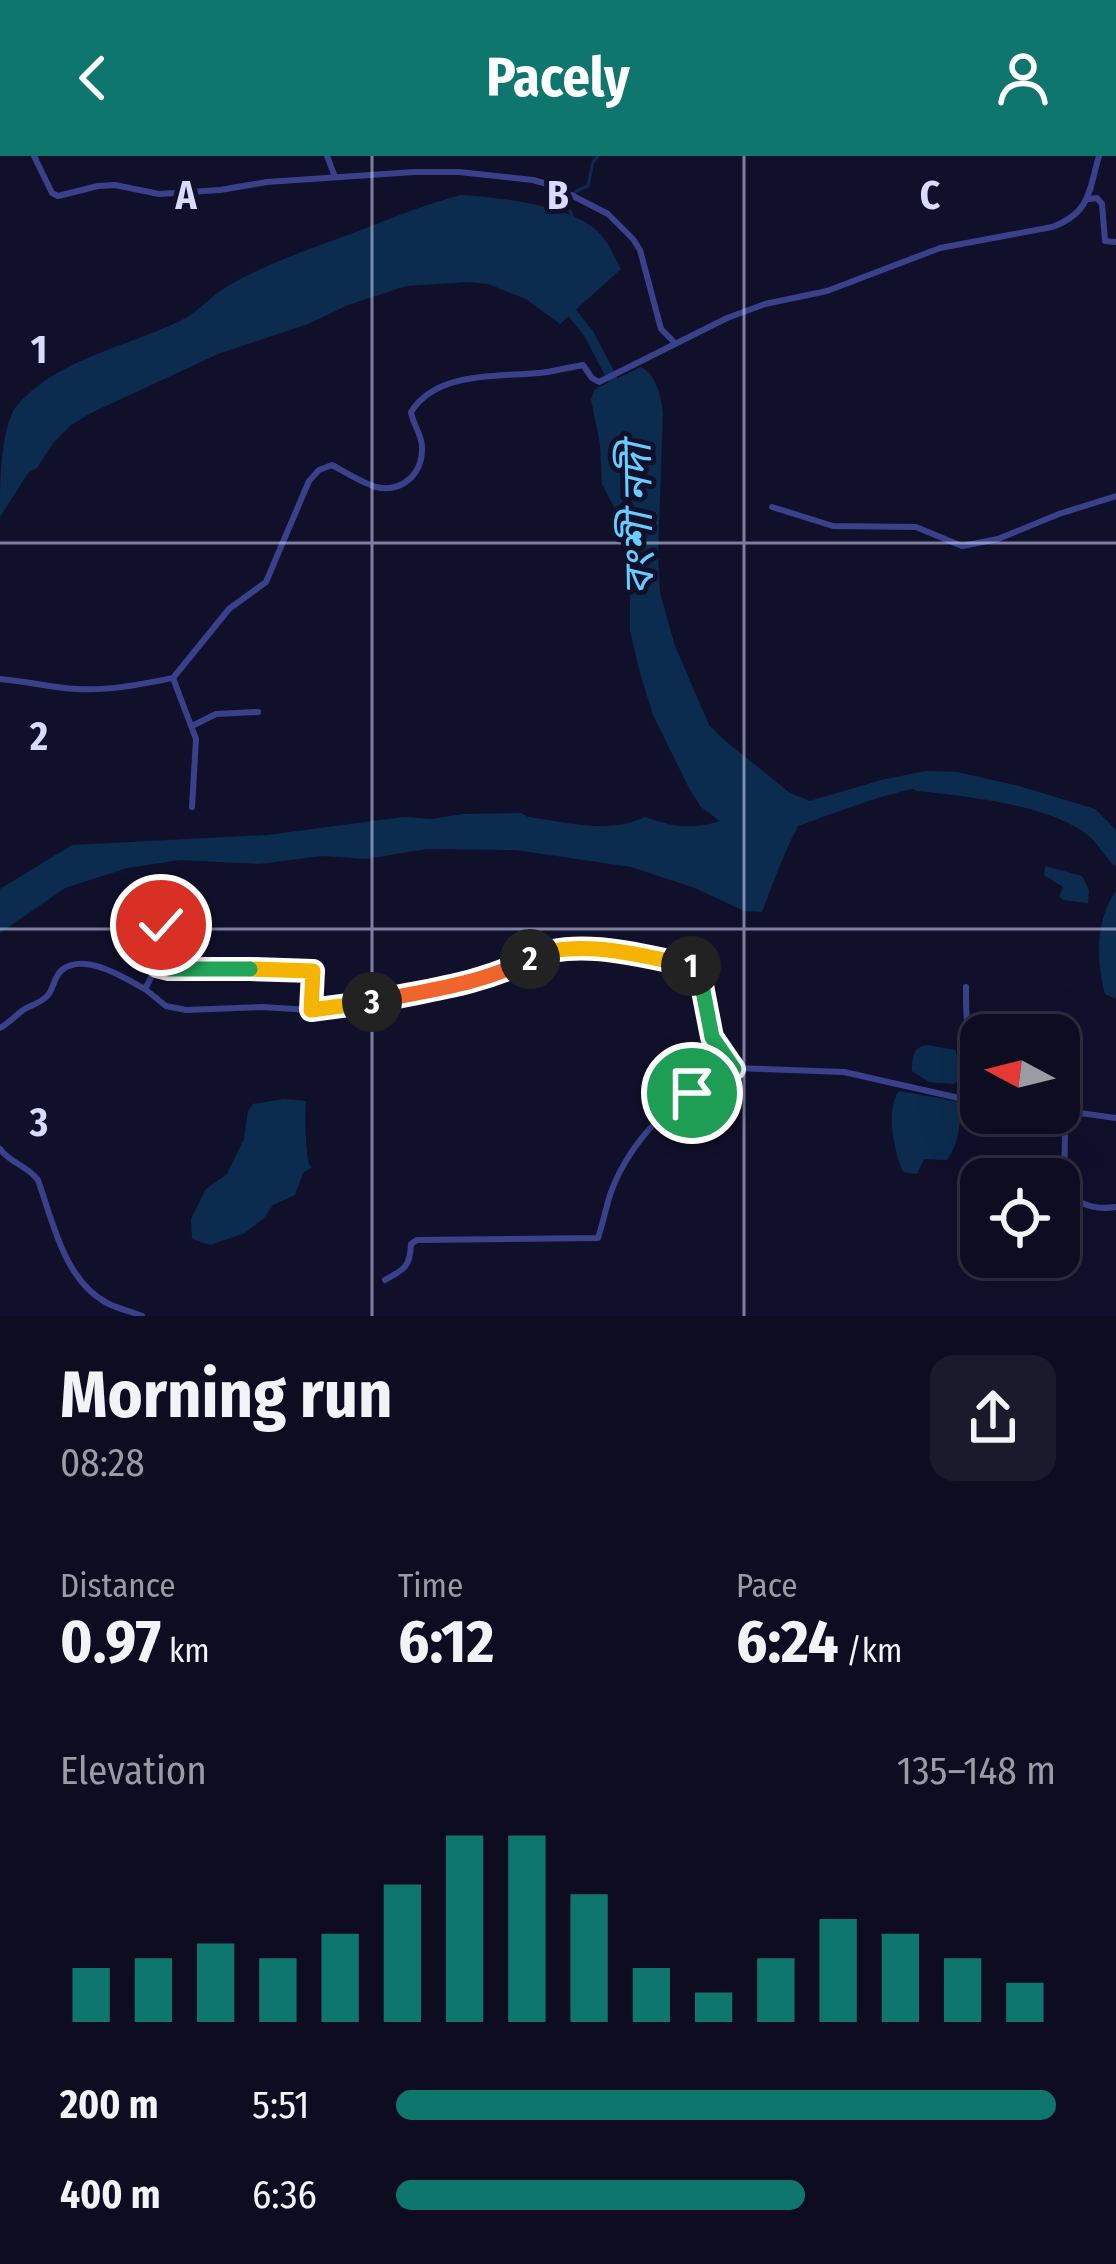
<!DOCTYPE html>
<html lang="en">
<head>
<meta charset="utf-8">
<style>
	:root { --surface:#0d0c20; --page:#1b1a2d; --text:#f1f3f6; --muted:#9a9ba5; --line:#2d2c3e; --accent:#0f766e }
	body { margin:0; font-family:"Fira Sans Condensed","Noto Sans Bengali",sans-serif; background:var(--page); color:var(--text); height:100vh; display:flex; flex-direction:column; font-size:45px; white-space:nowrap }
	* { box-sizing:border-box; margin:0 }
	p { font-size:39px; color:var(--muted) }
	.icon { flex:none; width:66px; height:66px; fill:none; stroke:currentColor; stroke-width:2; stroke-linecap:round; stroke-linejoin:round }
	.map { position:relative; height:1160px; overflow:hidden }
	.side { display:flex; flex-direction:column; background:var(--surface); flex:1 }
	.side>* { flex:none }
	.needle { width:78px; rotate:277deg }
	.tools { position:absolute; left:960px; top:858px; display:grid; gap:24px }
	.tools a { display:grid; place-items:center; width:120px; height:120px; border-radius:24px; background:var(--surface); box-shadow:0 12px 48px #0002,0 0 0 3px var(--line); font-size:60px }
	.pin { position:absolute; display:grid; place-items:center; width:102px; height:102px; color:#fff; margin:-51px; border:6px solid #fff; border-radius:50%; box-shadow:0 3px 12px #0007 }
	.km { position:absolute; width:60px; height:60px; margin:-30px; border-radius:50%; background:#222; color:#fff; font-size:33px; line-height:60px; text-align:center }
	.round { display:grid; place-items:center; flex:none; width:126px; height:126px; border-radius:24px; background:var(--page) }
	.overview { display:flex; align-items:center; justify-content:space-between; height:204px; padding:0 60px }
	h1 { font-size:66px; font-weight:700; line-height:90px }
	.metrics { display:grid; grid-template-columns:repeat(3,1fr); gap:18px; height:204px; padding:12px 60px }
	.metrics div { display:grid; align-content:center }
	.metrics b { font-size:60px; font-weight:700 }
	.metrics small { font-size:33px; font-weight:400 }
	.metrics p { font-size:33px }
	.chart { height:336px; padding:24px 60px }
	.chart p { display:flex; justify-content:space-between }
	.chart svg { width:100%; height:216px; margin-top:12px; stroke:var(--accent); stroke-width:6 }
	ul { padding:0 60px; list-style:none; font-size:39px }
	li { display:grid; grid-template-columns:192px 144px 1fr; align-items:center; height:90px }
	li i { height:30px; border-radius:15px; background:var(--accent) }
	header { display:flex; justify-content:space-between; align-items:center; height:156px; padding:0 60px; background:var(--accent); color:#fff; font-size:54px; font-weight:700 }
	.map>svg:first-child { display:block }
	.water { fill:#0b2c4f }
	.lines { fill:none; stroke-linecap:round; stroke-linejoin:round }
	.stream { stroke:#0b2c4f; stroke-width:3 }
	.river { stroke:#0b2c4f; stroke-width:10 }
	.street { stroke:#39418b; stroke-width:6 }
	.split-1-casing { stroke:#fff; stroke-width:24 }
	.split-2-casing { stroke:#fff; stroke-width:24 }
	.split-3-casing { stroke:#fff; stroke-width:24 }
	.split-4-casing { stroke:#fff; stroke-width:24 }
	.split-5-casing { stroke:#fff; stroke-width:24 }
	.split-1 { stroke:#22a559; stroke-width:15 }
	.split-2 { stroke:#f5b400; stroke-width:15 }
	.split-3 { stroke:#f0652b; stroke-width:15 }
	.split-4 { stroke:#f5b400; stroke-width:15 }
	.split-5 { stroke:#22a559; stroke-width:15 }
	.grid { fill:none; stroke:#d9daff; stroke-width:3; stroke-opacity:0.55 }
	.labels { text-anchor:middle; stroke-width:10; stroke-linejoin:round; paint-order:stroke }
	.water-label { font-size:42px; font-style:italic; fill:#67ccff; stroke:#11102b }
	.grid-label { font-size:39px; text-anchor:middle; font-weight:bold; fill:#d9daff; stroke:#11102b; stroke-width:10; stroke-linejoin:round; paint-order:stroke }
</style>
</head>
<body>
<header><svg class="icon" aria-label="back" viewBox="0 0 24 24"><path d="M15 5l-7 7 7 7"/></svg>Pacely<svg class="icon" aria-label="person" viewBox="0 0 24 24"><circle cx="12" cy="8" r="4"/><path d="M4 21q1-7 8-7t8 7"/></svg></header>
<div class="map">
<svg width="1116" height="1160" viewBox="0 0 1116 1160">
	<rect width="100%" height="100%" fill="#11102b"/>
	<!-- water -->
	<g class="water">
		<path d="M461 39C497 41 577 50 601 79 609 88 615 102 621 113L560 168 526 143 488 128 468 126 406 130 348 149 308 168 218 198 91 257 71 269 53 287 37 312 28 317 0 361C0 326 0 282 14 253 55 202 129 191 184 163 200 154 212 139 228 130 266 108 307 94 348 79 385 65 422 49 461 39Z"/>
		<path d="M641 211C657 219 661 241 663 257L658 399 660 437 675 490 709 569 723 583 790 637 810 645 881 624 926 615 957 616 1019 630 1095 653 1116 674V710C1111 697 1101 681 1091 672 1064 648 948 626 913 633 874 641 835 657 798 670 782 701 774 725 762 756L744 755 695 732 631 711 516 694 426 693 367 703 322 700 259 708 180 704 127 712 65 732 0 777V733L72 689 267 679 403 661 432 663 463 658 521 657 528 661C567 666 608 679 645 661 673 671 692 674 720 665L701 651 690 634 653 559 638 510 630 474V415L622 367 602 328 600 288 591 243 595 233Z"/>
		<polygon points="1045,710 1082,720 1089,734 1088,747 1064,744 1059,741 1063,731 1044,719"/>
		<path d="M1116 735V843L1105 838C1096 805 1095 764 1116 735Z"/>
		<path d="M927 889 955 894 958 902 959 924 954 928 929 926 912 915C912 902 913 891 927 889Z"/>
		<path d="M899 935 955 945 959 948C962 965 958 990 947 1004L924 1003 917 1018 903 1016C894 994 885 954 899 935Z"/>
		<path d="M284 943 306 945C305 967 305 987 309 1009L312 1011 303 1017 295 1039 273 1049 264 1062 245 1077 210 1089 192 1083 191 1063 206 1033 227 1018 244 983 248 955 253 948Z"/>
	</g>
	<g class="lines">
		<!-- stream -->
		<polyline class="stream" points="573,62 567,48 576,35 588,30 593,6 598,0"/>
		<!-- river -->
		<g class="river">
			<polyline points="565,148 589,178 615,228"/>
			<path d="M918 630C968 635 1052 644 1092 676 1101 683 1108 696 1116 705"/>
		</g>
		<!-- street -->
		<g class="street">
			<polyline points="34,0 52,37 58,40 98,30 115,29 159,38 220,34 267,26 414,16 459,16 533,24 554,30 608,58 633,83 640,94 661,173 673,185"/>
			<polyline points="327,0 335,21"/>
			<polyline points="1089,43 1097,42 1102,48 1105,85 1116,86"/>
			<polyline points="772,351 833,370 916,371 962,390 998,383 1059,358 1116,340"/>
			<polyline points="173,522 196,583 192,651"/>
			<path d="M0 523C26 525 51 532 77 533 109 535 143 528 173 522L229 453 266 426 309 325 319 314 332 309C345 316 362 327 376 331 402 337 422 318 422 293 423 280 413 269 411 256 437 215 497 221 539 217 552 216 565 212 578 210L583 209 592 222 599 226 727 162 765 148 827 135 940 92 1052 71C1091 57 1089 34 1099 0"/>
			<polyline points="192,570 216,558 258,556"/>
			<polyline points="162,755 161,769 165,771 165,788 157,810 169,813 312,815 311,854 345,851 458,830 505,816 546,795 601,793 696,811 699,814 712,881 734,912 844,916 981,947"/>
			<path d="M966 831C966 857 965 883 981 904"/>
			<polyline points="145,833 166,850 186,854 262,851 311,854"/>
			<path d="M0 872C9 867 15 860 23 854 32 848 42 847 48 839 54 832 54 820 62 814 85 796 124 822 145 833L157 810"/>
			<polyline points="1059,954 1116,962"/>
			<path d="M1069 956 1065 977 1064 1032C1077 1049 1096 1054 1116 1051"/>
			<path d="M0 993C10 1007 28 1010 38 1024 53 1066 64 1124 107 1147 118 1153 131 1155 142 1160"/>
			<path d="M385 1124C405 1113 410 1111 411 1088L417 1084 598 1082C603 1067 606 1051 611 1036 631 982 680 934 734 912"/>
		</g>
	</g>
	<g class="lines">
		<!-- split-1 casing -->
		<g class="split-1-casing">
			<polyline id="split-1" points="691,810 699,814 712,881 734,913 692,937"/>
		</g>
		<!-- split-2 casing -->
		<g class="split-2-casing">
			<path id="split-2" d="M530 803C572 780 645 800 691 810"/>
		</g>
		<!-- split-3 casing -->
		<g class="split-3-casing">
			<path id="split-3" d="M372 846C427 834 479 829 530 803"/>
		</g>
		<!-- split-4 casing -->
		<g class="split-4-casing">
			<polyline id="split-4" points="250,813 313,815 311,854 372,846"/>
		</g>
		<!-- split-5 casing -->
		<g class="split-5-casing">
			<polyline id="split-5" points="161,769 165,771 165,788 157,810 169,813 250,813"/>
		</g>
		<!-- split-1 -->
		<use href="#split-1" class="split-1"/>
		<!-- split-2 -->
		<use href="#split-2" class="split-2"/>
		<!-- split-3 -->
		<use href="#split-3" class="split-3"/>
		<!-- split-4 -->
		<use href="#split-4" class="split-4"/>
		<!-- split-5 -->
		<use href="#split-5" class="split-5"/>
	</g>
	<!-- grid -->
	<path class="grid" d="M372 0V1160M744 0V1160M0 387H1116M0 773H1116"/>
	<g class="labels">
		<!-- water labels -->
		<g class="water-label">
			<text transform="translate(637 363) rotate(-91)" y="15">বংশী নদী</text>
		</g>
	</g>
	<g class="grid-label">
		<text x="186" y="53">A</text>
		<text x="558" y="53">B</text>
		<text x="930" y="53">C</text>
		<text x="39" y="207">1</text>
		<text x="39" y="594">2</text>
		<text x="39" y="980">3</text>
	</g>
</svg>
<div class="tools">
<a><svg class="needle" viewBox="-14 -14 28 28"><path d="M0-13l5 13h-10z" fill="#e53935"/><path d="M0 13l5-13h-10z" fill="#9a9ba5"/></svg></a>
<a><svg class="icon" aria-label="locate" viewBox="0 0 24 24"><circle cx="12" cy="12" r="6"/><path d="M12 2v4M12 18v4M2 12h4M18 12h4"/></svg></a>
</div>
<div class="pin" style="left:692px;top:937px;background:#1e9e55"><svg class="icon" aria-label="arrive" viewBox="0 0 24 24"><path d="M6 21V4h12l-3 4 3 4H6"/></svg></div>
<div class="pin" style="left:161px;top:769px;background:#d93025"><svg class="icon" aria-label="check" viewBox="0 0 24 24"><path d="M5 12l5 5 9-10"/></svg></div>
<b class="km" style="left:691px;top:810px">1</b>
<b class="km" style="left:530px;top:803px">2</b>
<b class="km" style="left:372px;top:846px">3</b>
</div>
<section class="side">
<div class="overview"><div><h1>Morning run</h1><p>08:28</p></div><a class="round"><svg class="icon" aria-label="share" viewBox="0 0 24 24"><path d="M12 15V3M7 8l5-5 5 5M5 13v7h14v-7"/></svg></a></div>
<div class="metrics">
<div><p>Distance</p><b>0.97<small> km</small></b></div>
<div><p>Time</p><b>6:12</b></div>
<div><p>Pace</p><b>6:24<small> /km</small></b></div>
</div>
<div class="chart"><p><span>Elevation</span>135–148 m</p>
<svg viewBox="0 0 160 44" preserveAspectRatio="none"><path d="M5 44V33M15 44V31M25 44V28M35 44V31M45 44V26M55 44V16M65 44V6M75 44V6M85 44V18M95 44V33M105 44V38M115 44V31M125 44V23M135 44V26M145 44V31M155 44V36"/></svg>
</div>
<ul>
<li><b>200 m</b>5:51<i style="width:100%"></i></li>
<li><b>400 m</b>6:36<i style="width:62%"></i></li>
</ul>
</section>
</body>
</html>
